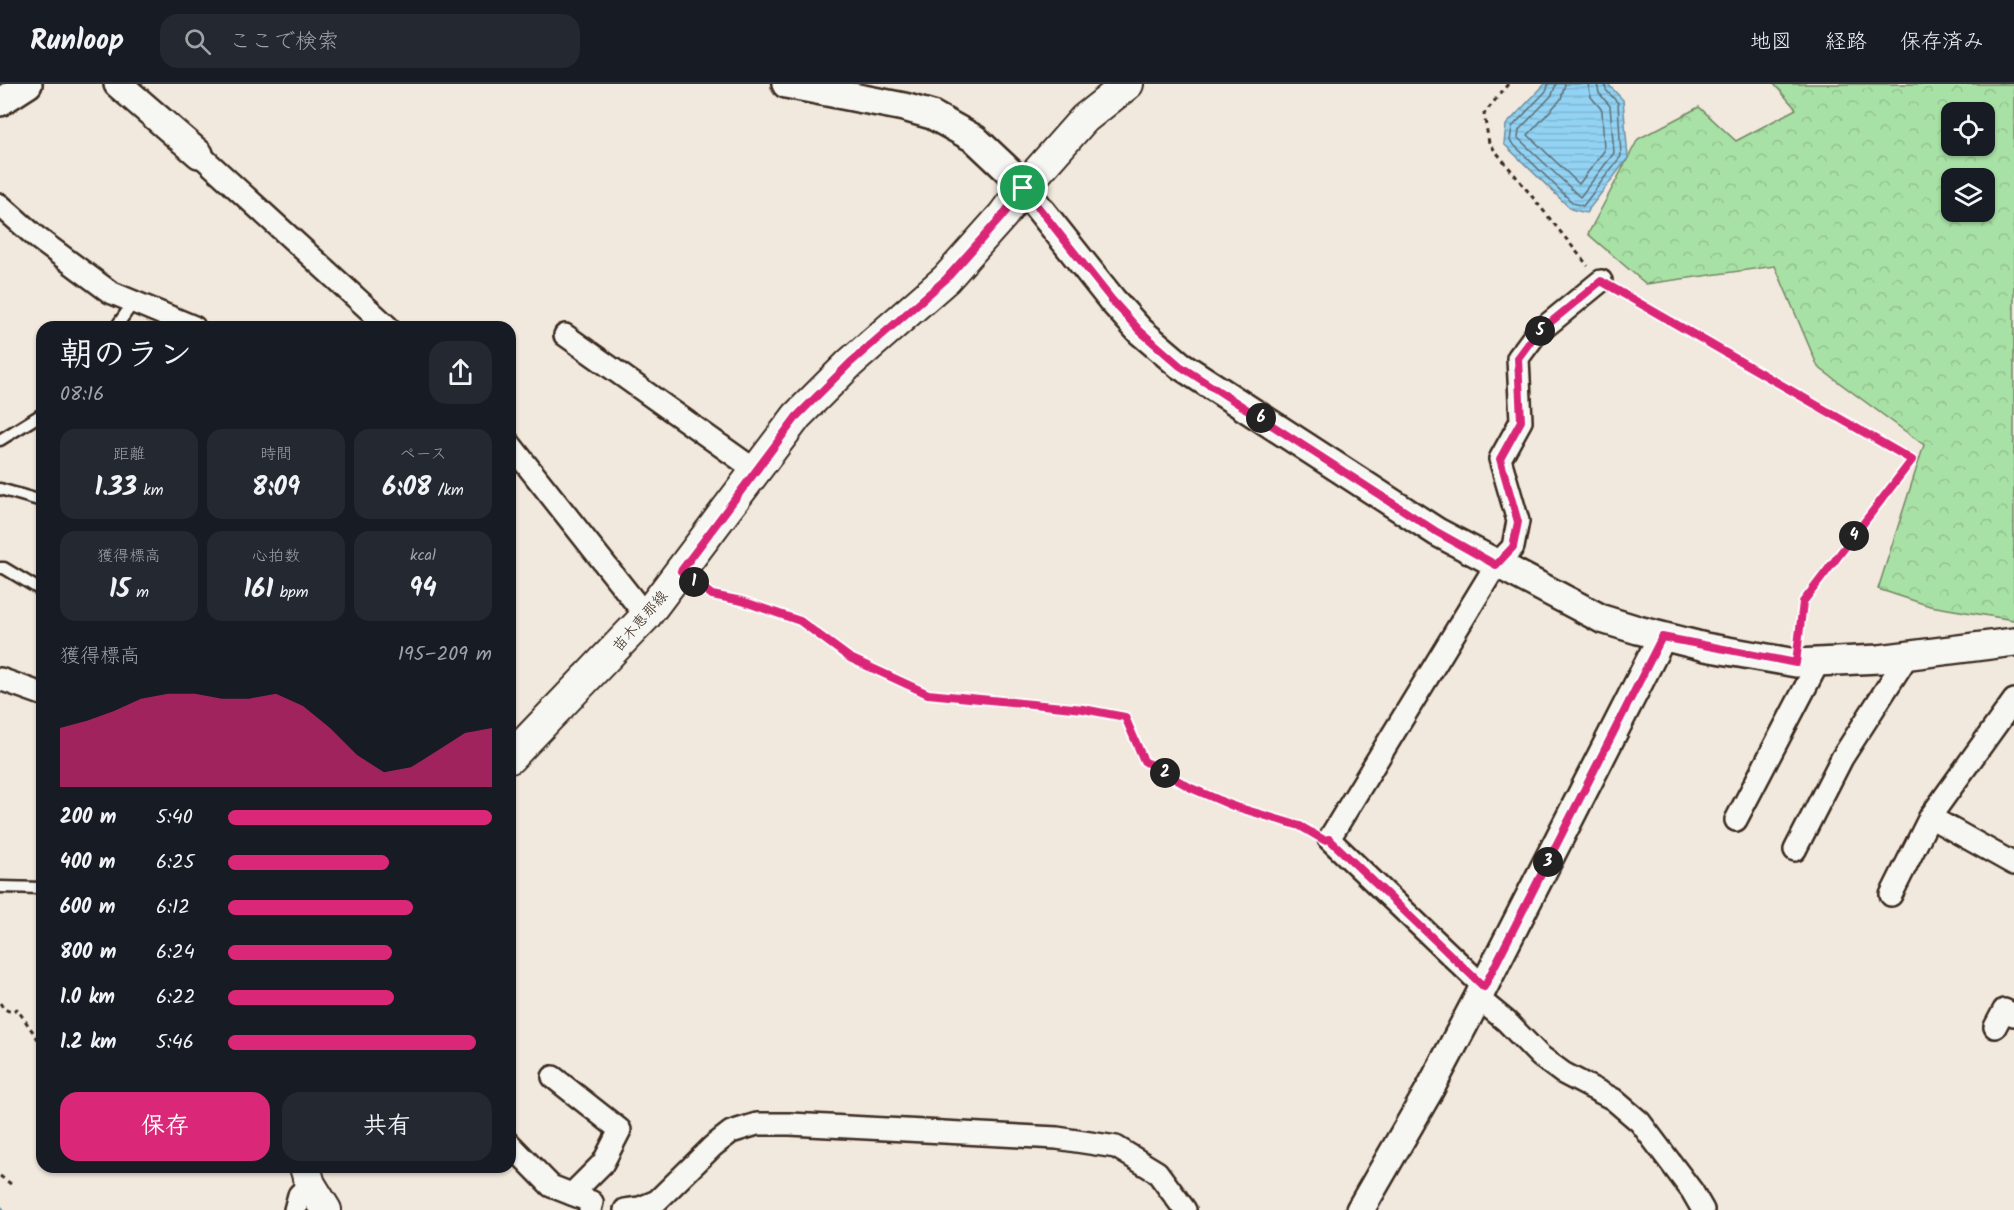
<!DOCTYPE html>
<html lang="ja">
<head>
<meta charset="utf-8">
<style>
	:root { --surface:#171b24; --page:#242831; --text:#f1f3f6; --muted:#9ea1a6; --line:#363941; --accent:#db2777 }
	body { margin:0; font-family:Kalam,"Klee One",sans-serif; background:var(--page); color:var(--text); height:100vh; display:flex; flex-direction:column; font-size:22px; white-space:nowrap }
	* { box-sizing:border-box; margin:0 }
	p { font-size:20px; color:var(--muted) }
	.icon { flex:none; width:33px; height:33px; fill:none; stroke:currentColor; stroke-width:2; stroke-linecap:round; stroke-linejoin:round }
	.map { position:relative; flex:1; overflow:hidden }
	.details { position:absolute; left:36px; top:237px; width:480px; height:852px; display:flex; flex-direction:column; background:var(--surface); border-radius:18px; box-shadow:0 2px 4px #0004 }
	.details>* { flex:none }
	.controls { position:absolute; left:1941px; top:18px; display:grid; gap:12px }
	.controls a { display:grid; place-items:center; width:54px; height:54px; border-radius:12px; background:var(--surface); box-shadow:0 2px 4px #0004; font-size:30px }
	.pin { position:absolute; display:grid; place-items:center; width:51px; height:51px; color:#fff; margin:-26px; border:3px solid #fff; border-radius:50%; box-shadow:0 2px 6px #0007 }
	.km { position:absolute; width:30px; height:30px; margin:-15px; border-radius:50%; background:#222; color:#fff; font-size:16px; line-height:30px; text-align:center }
	.round { display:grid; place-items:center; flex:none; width:63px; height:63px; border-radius:18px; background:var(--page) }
	.summary { display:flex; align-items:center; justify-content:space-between; height:102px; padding:0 24px }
	h1 { font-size:33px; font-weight:800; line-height:45px }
	.stats { display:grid; grid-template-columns:repeat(3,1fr); gap:9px; height:102px; padding:6px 24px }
	.stats div { display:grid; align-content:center; border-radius:15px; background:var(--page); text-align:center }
	.stats b { font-size:26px; font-weight:800 }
	.stats small { font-size:16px; font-weight:400 }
	.stats p { font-size:16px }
	.chart { height:168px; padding:12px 24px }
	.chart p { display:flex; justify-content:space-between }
	.chart svg { width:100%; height:108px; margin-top:6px; fill:var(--accent); opacity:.7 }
	.action { display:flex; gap:12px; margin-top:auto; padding:12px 24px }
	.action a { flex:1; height:69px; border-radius:18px; background:var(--accent); color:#fff; font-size:24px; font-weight:800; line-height:69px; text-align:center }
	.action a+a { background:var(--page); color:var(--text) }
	ul { padding:0 24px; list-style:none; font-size:20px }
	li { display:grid; grid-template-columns:96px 72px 1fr; align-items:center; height:45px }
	li i { height:15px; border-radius:8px; background:var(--accent) }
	header { display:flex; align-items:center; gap:36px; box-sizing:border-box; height:84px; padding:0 30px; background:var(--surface); border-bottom:2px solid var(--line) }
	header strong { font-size:28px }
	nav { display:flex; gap:33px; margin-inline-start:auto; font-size:21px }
	.search { width:420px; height:54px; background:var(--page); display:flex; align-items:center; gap:15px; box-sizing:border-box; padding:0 21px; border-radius:18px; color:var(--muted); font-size:22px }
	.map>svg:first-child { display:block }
	.forest { fill:url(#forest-crowns); stroke:#728662; stroke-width:1.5; fill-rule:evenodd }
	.water { fill:url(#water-rules); stroke:#6f8f9e; stroke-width:1.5 }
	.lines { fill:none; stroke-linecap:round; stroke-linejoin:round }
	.shore { stroke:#5e6e74; stroke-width:1.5 }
	.stream { stroke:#6f8f9e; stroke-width:5 }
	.service-casing { stroke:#3b2a1e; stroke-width:15 }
	.minor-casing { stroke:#3b2a1e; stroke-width:26 }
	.tertiary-casing { stroke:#3b2a1e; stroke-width:32 }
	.secondary-casing { stroke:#3b2a1e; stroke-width:34 }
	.path { stroke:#3b2a1e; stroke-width:3; stroke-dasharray:4.5 4.5; stroke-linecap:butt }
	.service { stroke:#f6f6f2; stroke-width:10 }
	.minor { stroke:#f6f6f2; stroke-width:21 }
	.tertiary { stroke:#f6f6f2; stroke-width:27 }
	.secondary { stroke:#f6f6f2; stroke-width:30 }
	.route-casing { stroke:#fff; stroke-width:12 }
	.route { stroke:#db2777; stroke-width:8 }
	.labels { text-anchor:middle; stroke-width:4.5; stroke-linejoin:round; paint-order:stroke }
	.street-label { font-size:15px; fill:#3b2a1e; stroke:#f6f6f2 }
</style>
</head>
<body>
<header>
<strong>Runloop</strong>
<div class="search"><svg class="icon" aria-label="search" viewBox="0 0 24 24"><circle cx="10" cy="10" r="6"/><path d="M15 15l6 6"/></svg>ここで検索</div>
<nav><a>地図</a><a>経路</a><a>保存済み</a></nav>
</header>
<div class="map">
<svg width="2014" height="1126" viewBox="0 0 2014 1126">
	<defs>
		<pattern id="forest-crowns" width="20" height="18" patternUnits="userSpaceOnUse" patternTransform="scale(1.5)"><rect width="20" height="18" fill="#a8e1a5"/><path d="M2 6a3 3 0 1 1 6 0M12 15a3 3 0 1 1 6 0" fill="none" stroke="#92c18e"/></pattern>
		<pattern id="water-rules" width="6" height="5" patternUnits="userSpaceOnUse" patternTransform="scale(1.5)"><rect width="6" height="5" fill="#92d3f4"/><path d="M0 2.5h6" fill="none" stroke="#7fb5d1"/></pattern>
	</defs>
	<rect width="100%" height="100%" fill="#f1e8de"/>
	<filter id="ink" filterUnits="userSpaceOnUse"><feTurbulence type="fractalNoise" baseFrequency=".0167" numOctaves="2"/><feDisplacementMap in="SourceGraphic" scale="12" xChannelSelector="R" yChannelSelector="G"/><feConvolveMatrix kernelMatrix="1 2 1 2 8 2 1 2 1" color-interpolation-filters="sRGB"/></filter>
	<g filter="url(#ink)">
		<!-- forest -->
		<path class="forest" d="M1774 0H2014V536L1930 522 1878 505 1924 361 1818 283 1775 182 1646 200 1588 150 1638 55 1699 23 1736 57 1796 25ZM1952 28H1984V62H1952ZM1952 94H1984V128H1952Z"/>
		<!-- water -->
		<polygon class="water" points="1545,0 1608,0 1623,16 1628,74 1586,129 1571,125 1504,60 1506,41"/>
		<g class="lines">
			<!-- shore -->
			<g class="shore">
				<polyline points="1548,0 1547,6 1512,43 1510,57 1573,119 1583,122 1621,72 1618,19 1606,6 1605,0"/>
				<polyline points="1556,0 1552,11 1519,46 1518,54 1580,113 1614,69 1610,22 1599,9 1597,0"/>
				<polyline points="1565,0 1561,15 1528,51 1579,100 1604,67 1602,26 1591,13 1588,0"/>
			</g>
			<!-- stream -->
			<polyline class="stream" points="0,1124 2,1126"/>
			<!-- service casing -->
			<g class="service-casing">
				<g id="service">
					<polyline points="116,243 133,219"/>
					<polyline points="0,356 42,330"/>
					<polyline points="0,405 42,417"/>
					<polyline points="0,484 4,484 39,505"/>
					<polyline points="0,803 42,804"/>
				</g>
			</g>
			<!-- minor casing -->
			<g class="minor-casing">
				<g id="minor">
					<polyline points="199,70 388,243"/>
					<polyline points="0,121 36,153 110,208 194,243"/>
					<polyline points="565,251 755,386"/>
					<polyline points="510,360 646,532"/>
					<polyline points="0,595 42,610"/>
					<polyline points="2014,616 1930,733 2014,780"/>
					<polyline points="1736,736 1818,579"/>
					<polyline points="1795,766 1842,674 1908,571"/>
					<polyline points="1891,811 1930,733"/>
					<polyline points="1484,903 1329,755 1496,481 1513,463 1518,437 1500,375 1521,337 1518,274 1535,251 1601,197"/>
					<polyline points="1478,914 1506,937 1540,972 1563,989 1613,1015 1640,1038 1692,1107 1703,1126"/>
					<polyline points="1995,943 2004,926 2014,931"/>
					<polyline points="553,993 620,1046 603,1079 572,1110"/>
					<polyline points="510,1060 551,1102 592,1118 590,1126"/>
					<polyline points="295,1126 299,1111 310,1100"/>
					<polyline points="625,1126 640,1124 657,1117 713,1062 731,1048 757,1040 790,1040 1057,1054 1116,1063 1157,1088 1185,1126"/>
				</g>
			</g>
			<!-- tertiary casing -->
			<g class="tertiary-casing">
				<g id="tertiary">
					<polyline points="118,0 199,70"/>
					<polyline points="786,0 904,23 932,31 975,55 1011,89 1112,216 1140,247 1180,281 1437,448 1602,535 1638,546 1705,563 1796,579 1879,575 2014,558"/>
					<polyline points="0,18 28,0"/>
					<polyline points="1360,1126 1430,1005 1478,914 1662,553"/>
				</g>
			</g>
			<!-- secondary casing -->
			<g class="secondary-casing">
				<g id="secondary">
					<polyline points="510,674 646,532 797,332 850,279 946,195 1003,131 1023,104 1084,35 1128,0"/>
					<polyline points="305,1083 310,1100 326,1126"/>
				</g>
			</g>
			<!-- path -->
			<g class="path">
				<polyline points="1508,0 1484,30 1489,59 1588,182"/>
				<polyline points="1615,206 1912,376 1803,518 1799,558"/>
				<polyline points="699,501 713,511 742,517 800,537 850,574 928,610 1083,625 1125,632 1144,677 1191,704 1233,722 1300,742 1312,749"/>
				<polyline points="0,919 4,925 11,928 17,925 42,961"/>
				<polyline points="0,1092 11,1100"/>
			</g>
			<!-- service -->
			<use href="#service" class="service"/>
			<!-- minor -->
			<use href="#minor" class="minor"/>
			<!-- tertiary -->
			<use href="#tertiary" class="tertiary"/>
			<!-- secondary -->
			<use href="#secondary" class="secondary"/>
		</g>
	</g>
	<g class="lines" filter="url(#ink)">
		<!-- route casing -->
		<g class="route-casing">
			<polygon id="route" points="1023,104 1112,216 1140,247 1180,282 1437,448 1496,481 1513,463 1518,438 1500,375 1521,337 1518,274 1535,251 1601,197 1912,376 1803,518 1796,579 1662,553 1484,903 1329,755 1324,756 1300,742 1233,722 1191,704 1144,677 1125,633 1083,625 928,610 850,574 800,537 742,517 712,511 681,487 797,332 850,279 946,195 1003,131"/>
		</g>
		<!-- route -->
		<use href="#route" class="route"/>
	</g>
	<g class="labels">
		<!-- street labels -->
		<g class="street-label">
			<text transform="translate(640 537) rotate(-49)" y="5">苗木恵那線</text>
		</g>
	</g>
</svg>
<div class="controls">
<a><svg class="icon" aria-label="locate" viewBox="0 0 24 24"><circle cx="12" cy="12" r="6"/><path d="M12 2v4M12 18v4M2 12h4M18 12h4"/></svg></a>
<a><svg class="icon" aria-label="layers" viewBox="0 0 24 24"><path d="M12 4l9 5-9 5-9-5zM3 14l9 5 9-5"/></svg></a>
</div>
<div class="pin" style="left:1023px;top:104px;background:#1e9e55"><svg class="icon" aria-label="arrive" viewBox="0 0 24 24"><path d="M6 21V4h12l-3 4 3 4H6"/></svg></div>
<b class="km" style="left:694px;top:498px">1</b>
<b class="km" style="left:1165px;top:689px">2</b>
<b class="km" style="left:1548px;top:778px">3</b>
<b class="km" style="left:1854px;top:452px">4</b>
<b class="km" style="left:1540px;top:247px">5</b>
<b class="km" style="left:1261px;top:334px">6</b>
<section class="details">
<div class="summary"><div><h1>朝のラン</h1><p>08:16</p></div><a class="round"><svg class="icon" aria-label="share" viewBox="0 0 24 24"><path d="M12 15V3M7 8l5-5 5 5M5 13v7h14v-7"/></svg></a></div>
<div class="stats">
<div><p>距離</p><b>1.33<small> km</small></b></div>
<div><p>時間</p><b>8:09</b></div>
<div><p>ペース</p><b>6:08<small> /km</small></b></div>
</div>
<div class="stats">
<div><p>獲得標高</p><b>15<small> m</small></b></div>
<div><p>心拍数</p><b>161<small> bpm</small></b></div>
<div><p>kcal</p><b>94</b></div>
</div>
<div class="chart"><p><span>獲得標高</span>195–209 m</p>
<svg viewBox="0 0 160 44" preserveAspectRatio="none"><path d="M0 44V20L10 17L20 13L30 8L40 6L50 6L60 8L70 8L80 6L90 11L100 20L110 31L120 38L130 36L140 29L150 22L160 20V44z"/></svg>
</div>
<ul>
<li><b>200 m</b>5:40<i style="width:100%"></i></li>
<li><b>400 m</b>6:25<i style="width:61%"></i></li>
<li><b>600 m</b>6:12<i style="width:70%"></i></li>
<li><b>800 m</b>6:24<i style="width:62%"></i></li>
<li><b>1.0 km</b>6:22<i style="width:63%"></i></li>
<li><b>1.2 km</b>5:46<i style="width:94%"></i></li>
</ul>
<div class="action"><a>保存</a><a>共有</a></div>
</section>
</div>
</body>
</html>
